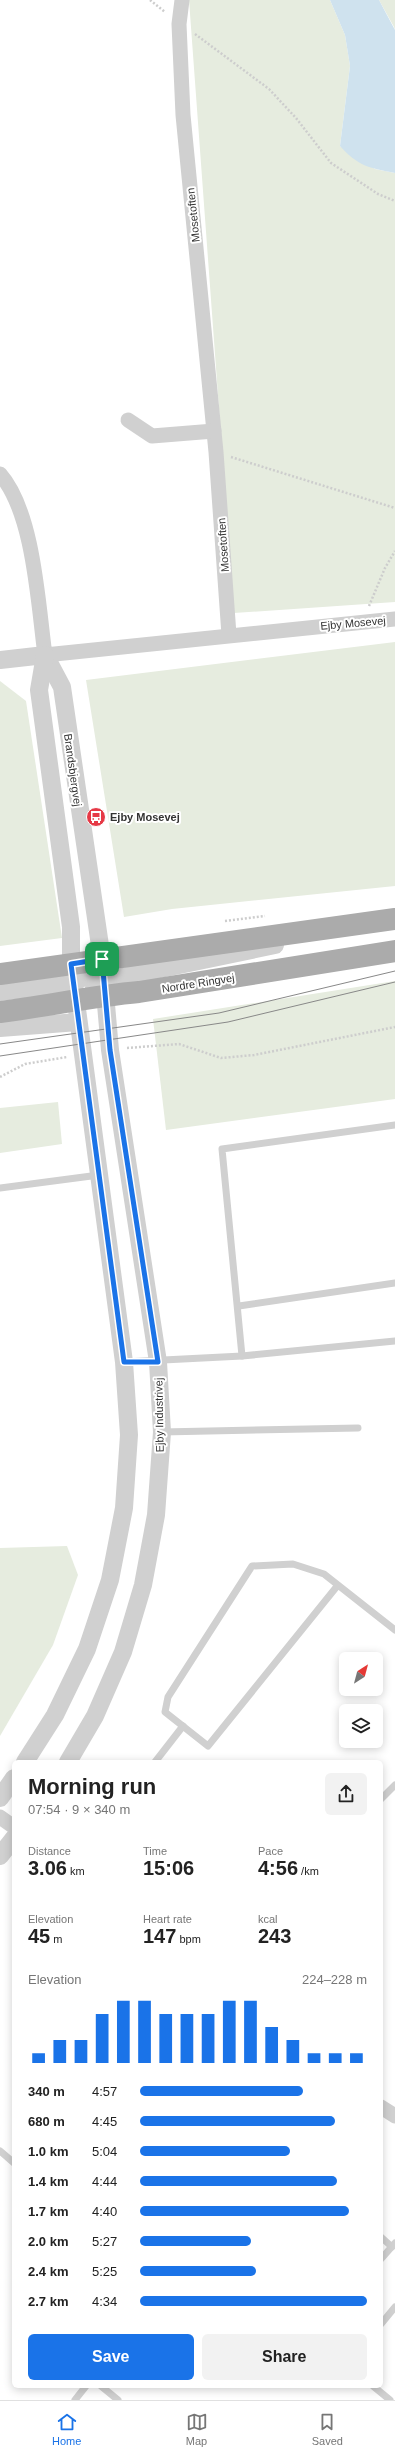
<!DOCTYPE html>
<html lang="en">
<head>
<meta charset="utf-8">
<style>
	:root { --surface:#fff; --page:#f2f2f2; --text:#222; --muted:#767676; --line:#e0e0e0; --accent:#1a73e8 }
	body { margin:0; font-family:Helvetica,sans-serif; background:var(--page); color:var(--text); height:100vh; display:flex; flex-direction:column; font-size:15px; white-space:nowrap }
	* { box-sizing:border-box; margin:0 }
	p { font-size:13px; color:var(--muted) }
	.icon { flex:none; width:22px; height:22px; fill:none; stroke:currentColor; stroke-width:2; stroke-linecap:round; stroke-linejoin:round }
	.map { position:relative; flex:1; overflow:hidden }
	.side { position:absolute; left:12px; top:1760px; width:371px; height:628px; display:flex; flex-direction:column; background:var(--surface); border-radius:6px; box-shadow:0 2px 10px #0003 }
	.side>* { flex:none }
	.needle { width:26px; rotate:36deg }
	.buttons { position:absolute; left:339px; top:1652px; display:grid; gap:8px }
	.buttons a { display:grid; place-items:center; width:44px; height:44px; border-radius:6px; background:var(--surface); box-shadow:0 2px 10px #0003; font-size:20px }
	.pin { position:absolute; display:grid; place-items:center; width:34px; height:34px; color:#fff; margin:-17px; border-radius:8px; box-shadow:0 2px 6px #0006 }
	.round { display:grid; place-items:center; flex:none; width:42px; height:42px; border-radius:6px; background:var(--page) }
	.summary { display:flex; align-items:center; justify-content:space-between; height:68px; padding:0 16px }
	h1 { font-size:22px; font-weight:800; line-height:30px }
	.metrics { display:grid; grid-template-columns:repeat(3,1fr); gap:6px; height:68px; padding:4px 16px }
	.metrics div { display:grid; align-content:center }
	.metrics b { font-size:20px; font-weight:800 }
	.metrics small { font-size:11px; font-weight:400 }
	.metrics p { font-size:11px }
	.chart { height:112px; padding:8px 16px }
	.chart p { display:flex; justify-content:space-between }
	.chart svg { width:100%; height:72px; margin-top:4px; stroke:var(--accent); stroke-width:6 }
	.primary-button { display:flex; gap:8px; margin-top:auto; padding:8px 16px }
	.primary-button a { flex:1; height:46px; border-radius:6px; background:var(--accent); color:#fff; font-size:16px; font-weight:800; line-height:46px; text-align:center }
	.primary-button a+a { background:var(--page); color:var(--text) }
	ul { padding:0 16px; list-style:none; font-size:13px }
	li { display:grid; grid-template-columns:64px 48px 1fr; align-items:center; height:30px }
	li i { height:10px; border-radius:5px; background:var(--accent) }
	.tab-bar { display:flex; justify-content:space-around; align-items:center; height:56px; border-top:1px solid var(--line); background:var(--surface); font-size:11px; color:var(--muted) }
	.tab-bar a { display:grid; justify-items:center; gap:2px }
	.tab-bar .current { color:var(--accent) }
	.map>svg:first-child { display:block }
	.green { fill:#e6ecdf }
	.water { fill:#cfe2ee }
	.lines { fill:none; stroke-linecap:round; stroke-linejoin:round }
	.path { stroke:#cdcdcd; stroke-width:2.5; stroke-dasharray:2 2; stroke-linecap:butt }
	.service { stroke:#d0d0d0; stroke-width:7 }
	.minor { stroke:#d0d0d0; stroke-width:15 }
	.tertiary { stroke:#d0d0d0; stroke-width:18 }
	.primary { stroke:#ababab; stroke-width:22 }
	.tram { stroke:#888; stroke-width:1 }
	.route-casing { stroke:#fff; stroke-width:8 }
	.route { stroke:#1a73e8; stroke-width:5 }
	.labels { text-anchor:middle; stroke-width:4; stroke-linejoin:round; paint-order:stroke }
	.street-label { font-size:11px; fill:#333; stroke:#fff }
	.poi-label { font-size:11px; font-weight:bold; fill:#333; stroke:#fff; text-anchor:start }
</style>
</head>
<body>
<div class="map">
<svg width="395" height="2400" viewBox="0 0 395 2400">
	<rect width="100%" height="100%" fill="#fff"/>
	<!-- green -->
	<g class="green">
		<polygon points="189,0 330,0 345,35 350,66 340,146 375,169 395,173 395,602 234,613"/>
		<polygon points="379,0 395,0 395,30 394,27"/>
		<polygon points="395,642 395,886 172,909 124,917 86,680"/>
		<polygon points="0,681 26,701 62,938 0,946"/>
		<polygon points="395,981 395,1099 166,1130 153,1019"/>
		<polygon points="58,1102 62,1144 0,1153 0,1108"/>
		<polygon points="67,1546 78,1575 53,1645 0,1736 0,1548"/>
	</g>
	<!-- water -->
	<path class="water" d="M330 0H379L395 30V173C369 168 358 166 340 146L350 66 345 35Z"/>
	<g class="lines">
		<!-- path -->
		<g class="path">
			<polyline points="150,0 165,12"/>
			<polyline points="195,34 269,89 296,118 331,163 378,194 395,201"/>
			<polyline points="231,457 395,508"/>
			<polyline points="369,606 385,568 395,551"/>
			<polyline points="225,921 265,916"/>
			<polyline points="127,1048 179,1044 221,1058 254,1055 395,1027"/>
			<polyline points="0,1077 25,1064 67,1057"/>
		</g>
		<!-- service -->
		<g class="service">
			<polyline points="0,1188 99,1175"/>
			<polyline points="239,1306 395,1283"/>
			<polyline points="242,1356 222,1149 395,1125"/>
			<polyline points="124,1362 242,1356 395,1341"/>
			<polyline points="162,1432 358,1428"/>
			<polyline points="338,1585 208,1746 165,1712 168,1697 252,1566 293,1564 324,1574 395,1630"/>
			<polyline points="155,1762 183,1726"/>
			<polyline points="381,1799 395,1785"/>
			<polyline points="0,2151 14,2163"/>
			<polyline points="381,2237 392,2247"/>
			<polyline points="381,2259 395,2243"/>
			<polyline points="381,2324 395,2307"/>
			<polyline points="101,2386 118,2400"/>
			<polyline points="373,2386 390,2400"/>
			<polyline points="75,2400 86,2386"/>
		</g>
		<!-- minor -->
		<g class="minor">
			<polyline points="182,0 179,24 183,115 216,452 229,635"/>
			<polyline points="128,420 152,436 214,431"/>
			<path d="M0 474C34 513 38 604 45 655L395 619"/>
			<polyline points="0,1817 14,1827"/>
			<polyline points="381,2107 395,2116"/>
		</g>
		<!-- tertiary -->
		<g class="tertiary">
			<polyline points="45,655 62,687 102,959 110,1050 158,1362 162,1432 156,1515 143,1585 123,1652 95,1716 68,1762"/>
			<polyline points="0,660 45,655"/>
			<polyline points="94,988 104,982 131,975 275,945"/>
			<polyline points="0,992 73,983 91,973 102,959"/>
			<polyline points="0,1028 78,1022"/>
			<polyline points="25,1762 55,1715 87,1649 110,1580 124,1508 129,1435 124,1362 71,964 71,927 39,690 45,655"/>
			<polyline points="0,1798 14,1778"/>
			<polyline points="0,1856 14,1838"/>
		</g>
		<!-- primary -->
		<g class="primary">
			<polyline points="0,974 395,919"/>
			<path d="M0 1012C47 1006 93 996 139 992L395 951"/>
		</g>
		<!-- tram -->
		<g class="tram">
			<polyline points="0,1044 219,1013 395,971"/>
			<polyline points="0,1056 228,1022 395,982"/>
		</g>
	</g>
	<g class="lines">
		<!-- route casing -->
		<g class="route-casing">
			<polygon id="route" points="102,959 110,1050 158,1362 124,1362 71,964"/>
		</g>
		<!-- route -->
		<use href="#route" class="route"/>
	</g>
	<!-- icons -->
	<defs>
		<g id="bus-disc" transform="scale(1)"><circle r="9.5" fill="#e63946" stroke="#fff"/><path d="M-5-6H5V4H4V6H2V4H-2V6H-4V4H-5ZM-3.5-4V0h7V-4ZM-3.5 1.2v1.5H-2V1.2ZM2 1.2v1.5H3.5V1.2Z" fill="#fff"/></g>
	</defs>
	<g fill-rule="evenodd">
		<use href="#bus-disc" x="96" y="817"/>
	</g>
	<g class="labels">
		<!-- street labels -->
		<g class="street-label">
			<text transform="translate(193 215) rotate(-96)" y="4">Mosetoften</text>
			<text transform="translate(223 545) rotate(-94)" y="4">Mosetoften</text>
			<text transform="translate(353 623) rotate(-5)" y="4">Ejby Mosevej</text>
			<text transform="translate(73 770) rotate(82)" y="4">Brandsbjergvej</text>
			<text transform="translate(198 983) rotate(-9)" y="4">Nordre Ringvej</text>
			<text transform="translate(159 1415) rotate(-91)" y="4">Ejby Industrivej</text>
		</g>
		<!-- poi labels -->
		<g class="poi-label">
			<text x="110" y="821">Ejby Mosevej</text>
		</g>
	</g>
</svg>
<div class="buttons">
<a><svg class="needle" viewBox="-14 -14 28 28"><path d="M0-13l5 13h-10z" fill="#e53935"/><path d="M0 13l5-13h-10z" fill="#767676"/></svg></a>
<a><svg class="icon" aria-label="layers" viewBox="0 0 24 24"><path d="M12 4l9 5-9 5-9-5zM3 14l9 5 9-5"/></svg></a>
</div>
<div class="pin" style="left:102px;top:959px;background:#1e9e55"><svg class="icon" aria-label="arrive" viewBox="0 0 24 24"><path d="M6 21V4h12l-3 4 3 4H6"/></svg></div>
<section class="side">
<div class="summary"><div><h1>Morning run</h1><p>07:54 · 9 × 340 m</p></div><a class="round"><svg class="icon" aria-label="share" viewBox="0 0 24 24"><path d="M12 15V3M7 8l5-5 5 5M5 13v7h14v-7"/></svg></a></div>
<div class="metrics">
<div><p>Distance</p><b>3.06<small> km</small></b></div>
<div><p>Time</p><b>15:06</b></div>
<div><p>Pace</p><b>4:56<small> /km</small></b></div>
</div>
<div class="metrics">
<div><p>Elevation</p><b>45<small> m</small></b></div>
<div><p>Heart rate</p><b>147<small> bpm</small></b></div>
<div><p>kcal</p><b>243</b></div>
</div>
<div class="chart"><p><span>Elevation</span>224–228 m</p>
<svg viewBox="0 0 160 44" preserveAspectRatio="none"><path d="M5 44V38M15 44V30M25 44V30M35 44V14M45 44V6M55 44V6M65 44V14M75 44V14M85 44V14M95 44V6M105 44V6M115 44V22M125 44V30M135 44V38M145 44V38M155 44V38"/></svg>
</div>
<ul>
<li><b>340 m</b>4:57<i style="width:72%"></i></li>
<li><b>680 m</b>4:45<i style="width:86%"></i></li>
<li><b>1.0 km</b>5:04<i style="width:66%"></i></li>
<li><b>1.4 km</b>4:44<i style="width:87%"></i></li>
<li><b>1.7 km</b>4:40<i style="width:92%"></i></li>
<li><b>2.0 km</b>5:27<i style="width:49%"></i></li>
<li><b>2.4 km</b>5:25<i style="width:51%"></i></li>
<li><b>2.7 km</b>4:34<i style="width:100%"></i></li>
</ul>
<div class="primary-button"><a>Save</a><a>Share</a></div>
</section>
</div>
<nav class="tab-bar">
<a class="current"><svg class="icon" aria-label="home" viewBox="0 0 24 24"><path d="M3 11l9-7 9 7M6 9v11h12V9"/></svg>Home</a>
<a><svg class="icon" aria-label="map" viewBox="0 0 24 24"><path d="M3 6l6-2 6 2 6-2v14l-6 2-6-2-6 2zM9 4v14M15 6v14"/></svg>Map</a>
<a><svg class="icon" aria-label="saved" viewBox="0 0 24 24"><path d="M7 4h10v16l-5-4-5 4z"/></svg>Saved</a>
</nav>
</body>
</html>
